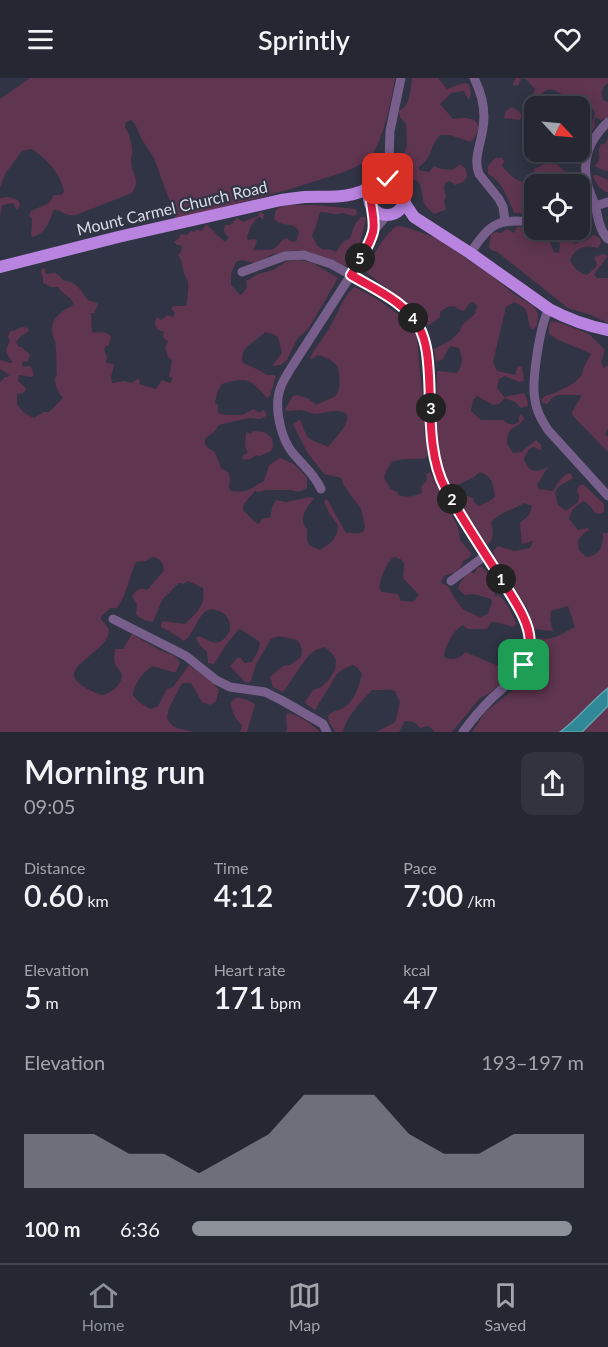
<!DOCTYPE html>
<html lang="en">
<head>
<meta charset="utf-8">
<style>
	:root { --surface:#252733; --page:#31333f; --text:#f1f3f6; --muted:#a3a5ac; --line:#42444e; --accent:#8c9099 }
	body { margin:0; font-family:Lato,sans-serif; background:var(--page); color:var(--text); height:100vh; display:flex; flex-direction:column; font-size:22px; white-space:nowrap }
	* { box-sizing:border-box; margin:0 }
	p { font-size:20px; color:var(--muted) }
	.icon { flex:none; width:33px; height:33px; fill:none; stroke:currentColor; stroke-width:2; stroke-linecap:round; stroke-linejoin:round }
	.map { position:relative; height:654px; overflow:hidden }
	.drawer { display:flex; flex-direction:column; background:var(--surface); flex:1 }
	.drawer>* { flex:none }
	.needle { width:39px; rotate:116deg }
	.tools { position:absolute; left:524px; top:18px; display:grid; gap:12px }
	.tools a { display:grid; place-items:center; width:66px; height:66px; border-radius:12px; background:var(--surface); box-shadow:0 3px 15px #0003,0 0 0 2px var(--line); font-size:30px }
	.pin { position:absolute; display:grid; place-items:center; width:51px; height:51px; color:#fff; margin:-26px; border-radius:12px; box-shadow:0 3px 9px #0006 }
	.km { position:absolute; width:30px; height:30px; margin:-15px; border-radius:50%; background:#222; color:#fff; font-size:16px; line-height:30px; text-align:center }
	.round { display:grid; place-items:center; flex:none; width:63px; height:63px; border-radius:12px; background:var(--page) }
	.head { display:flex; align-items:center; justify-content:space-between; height:102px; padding:0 24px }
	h1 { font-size:33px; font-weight:600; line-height:45px }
	.stats { display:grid; grid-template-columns:repeat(3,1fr); gap:9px; height:102px; padding:6px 24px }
	.stats div { display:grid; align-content:center }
	.stats b { font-size:30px; font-weight:600 }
	.stats small { font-size:16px; font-weight:400 }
	.stats p { font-size:16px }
	.chart { height:168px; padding:12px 24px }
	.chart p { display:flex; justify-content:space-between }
	.chart svg { width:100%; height:108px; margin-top:6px; fill:var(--accent); opacity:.7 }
	ul { padding:0 24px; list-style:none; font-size:20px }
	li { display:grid; grid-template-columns:96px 72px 1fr; align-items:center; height:45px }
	li i { height:15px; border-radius:8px; background:var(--accent) }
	header { display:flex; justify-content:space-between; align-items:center; height:78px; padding:0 24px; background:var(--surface); font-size:27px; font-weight:600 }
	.menu { display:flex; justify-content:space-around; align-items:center; height:84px; border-top:2px solid var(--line); background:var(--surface); font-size:16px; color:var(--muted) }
	.menu a { display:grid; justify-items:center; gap:3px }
	.menu .current { color:var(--accent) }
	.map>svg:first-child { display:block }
	.green { fill:#5f354f; fill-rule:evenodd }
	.water { fill:#308896; stroke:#63a1ae; stroke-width:1.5 }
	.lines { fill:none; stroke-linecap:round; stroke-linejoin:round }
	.minor { stroke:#775e8b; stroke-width:9 }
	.major { stroke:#b984e0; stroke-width:12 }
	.route-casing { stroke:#fff; stroke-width:12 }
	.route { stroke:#e11d48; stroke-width:8 }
	.labels { text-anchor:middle; stroke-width:4.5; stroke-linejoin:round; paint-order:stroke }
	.street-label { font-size:16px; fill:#dadce7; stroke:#313444 }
</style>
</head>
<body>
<header><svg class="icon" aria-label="menu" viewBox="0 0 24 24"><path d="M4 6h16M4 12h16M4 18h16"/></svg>Sprintly<svg class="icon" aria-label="heart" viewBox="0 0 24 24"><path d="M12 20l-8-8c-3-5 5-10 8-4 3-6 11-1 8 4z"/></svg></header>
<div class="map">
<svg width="608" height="654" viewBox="0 0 608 654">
	<rect width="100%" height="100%" fill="#313444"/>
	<!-- green -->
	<g class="green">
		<path d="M30 0H395C393 17 382 66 371 78 358 91 338 96 322 101 274 117 225 128 176 141L154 80 141 60 135 46 131 42 126 44 125 49C129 56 132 64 132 72 133 76 131 79 131 82 130 95 142 100 132 115L76 137C66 139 61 131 54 132 48 145 47 154 33 159L31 158 32 141 29 138 31 133 49 125 54 117H61L64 114C61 96 47 81 32 71L22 73 5 96 0 110V21Z"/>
		<path d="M412 0H438L447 11C454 9 462 3 469 6L471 16 469 21H468L464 13 451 15 440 26 453 41C473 37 488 44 471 64L450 57H440C430 68 433 78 419 89V92L429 94 434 88 441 91 453 92 460 86 466 91 467 99 463 104 455 107 450 103 445 105 444 110 446 119 444 123 446 130 445 132 434 136C431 133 426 129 424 125 421 116 423 108 416 102L409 103 404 89V77L407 67 406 46 400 39 399 33C411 27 410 12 412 0Z"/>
		<path d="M516 0H608V5C601 9 601 15 603 22L608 24V39L601 42 595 39 594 46 595 49 590 56H585L584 54 592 45 595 35 592 30 581 23 574 28H565V22L562 16C550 10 548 9 539 19L535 20 532 17 535 11 526 1 522 0 518 7 514 8 513 6Z"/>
		<path d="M512 29 520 34 522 39 519 42 504 40C504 35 507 31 512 29Z"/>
		<path d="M608 60V93L602 92 595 88C596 86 598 84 599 82 601 77 596 74 601 66H605Z"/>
		<path d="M495 80H502L504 83 502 88C509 96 515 103 525 104L533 98 534 91C540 89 548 83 553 85 563 87 561 97 575 94L578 98 577 101 564 102 557 105 551 106H534V136L514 135C508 121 503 104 488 96V88Z"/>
		<polygon points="594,97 597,97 608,102 608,114 606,114 599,109 593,99"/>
		<polygon points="8,119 18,122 20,127 17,132 13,125 2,127 0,140 0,120"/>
		<path d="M288 127H315L356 131 357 136 353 138 343 135C332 138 332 134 320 134L316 148 312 158 317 167 323 172 329 171 336 174 342 165 350 160 355 146 361 139H364L366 141C364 149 358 177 353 183 352 184 345 188 344 188L310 174 297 172 271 177 255 185 242 182 236 184 231 196V207L240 217 243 215 247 209 246 203 258 196 273 192 285 184 298 182 311 184 338 200 309 250 297 261 287 282 281 287 272 288 282 275 278 259 273 256 265 254C256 264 238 269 243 285L259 292 267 297H273L276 298 270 318 267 320C249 300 248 299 222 306L217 315 215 325 218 327V335L225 337H242L254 331 259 335 264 332 266 335V338L261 341 248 340 219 347 213 355 205 360V366L208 370 215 374 221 390 228 394 230 400 229 410 231 413C248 415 251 410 264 403L269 387 280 380 294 386 307 400V410L298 414 291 412H267L258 414 255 413C251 419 243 423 243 432L256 445 259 446C261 440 265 440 270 440L272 430 276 422 286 424 310 419 314 420C307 430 297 440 307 451V461L309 467 320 472C330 466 338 460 338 447L329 435 324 423 327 421 346 455C354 454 363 459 365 449L361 431 344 408 341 400 324 396 307 374 293 346 300 342C303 347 303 351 306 356 309 363 321 365 328 369 335 360 364 332 334 333 328 333 321 336 315 336 310 335 306 333 301 332 296 332 292 333 287 333L285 331 293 318 297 317 309 321 316 327C322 323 330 322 335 318 342 313 339 296 338 289 333 283 326 279 318 277L312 281 310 280C316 268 325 258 331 247 338 235 343 219 354 209L357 210 377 221 406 242 417 259 420 295 425 337 424 354 430 376 424 381H405L393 383 386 393 384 400 391 411 397 414 399 417C405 420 416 418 422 415L421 409 427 402 426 396 430 394 458 449 460 462 471 475 470 479 463 483C461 492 454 496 445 497L441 504 443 506 448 508C450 513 458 526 462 530 465 533 476 537 480 539L488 536 492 524 491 521 474 516 465 517 458 511 460 505 471 492 474 496 478 489H482L492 501 496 514 494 516 495 518 498 517C507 524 512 535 516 546L513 549C506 547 499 544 491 544L487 551H468L463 547C453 553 445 567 444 579 452 583 460 581 465 574L496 587H514V591L490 615 480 620 452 654H435L429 648 420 650 414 644 405 643 399 654H376L394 645 396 642 400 624 395 613C387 610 380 613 372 612 361 625 347 636 343 654H335L329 644 328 638C333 632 335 634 341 631 354 626 359 608 362 596L357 589 353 587 343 591 337 596 315 632 306 626 305 624 313 612 321 609 328 603 335 592 336 582 333 577 325 569C322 570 318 571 316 572 305 577 292 604 283 614L273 609 270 599 283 588 290 587 301 579 302 572 300 566 297 562 279 558 271 561 256 586 251 603 248 605 245 604 230 588 237 580H241L244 585 252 584 259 571 260 564 242 552 239 551 226 567 214 586 208 585 207 574 199 566 196 560 199 558C214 565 219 570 230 553 230 548 230 543 227 539 225 535 219 533 215 532 198 527 196 558 183 563L179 559 161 549V546L163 543 185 546C197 534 206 528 203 510L188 503 183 506 179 505 162 522 153 544C148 544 139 540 136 536L137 526 132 518C137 512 139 509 147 512 150 509 162 495 164 492 163 484 159 479 152 479L146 483 136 484C129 499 127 516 117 530H110L101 539V541L109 551C110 580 35 592 102 617 110 616 121 608 122 598 122 594 117 590 115 586 113 581 115 576 115 571H123L132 556 159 572 175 578 180 585 176 594H172L153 588C143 594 134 605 133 617L139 624 150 631 158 628 167 611 173 609 189 587 212 604 219 612 216 623 211 627 202 624 191 605H182L169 630 167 640C175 654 180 649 192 654H0V304L5 299H8L9 297 0 291V282L10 285 13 284C4 274 5 274 10 262L8 259 10 253H13L22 249 28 250 29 253 21 258 16 264 19 269H22L23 271 30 276 28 283 22 284V288L24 289 28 288 31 289 34 297 31 299 19 297 18 303 25 309 26 312 23 315 17 316V326L24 335 34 340 44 334H49L63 320C58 315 55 307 55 300L57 298C56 286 57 274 55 263 54 260 52 257 52 253 51 241 62 232 72 228L73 226 71 221 61 213 58 209H51L43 205V199L41 194 42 191 45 190 46 196 55 195 60 198 63 202 73 205 79 210 88 222 97 225 98 227 94 235H91L92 254C99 256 106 252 111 259L109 267 106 268 104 271 107 279 106 285 113 286 114 288 111 299 112 305 124 303 132 305 137 301 140 302 139 306 156 311 162 302 170 305 172 302V299H169L172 282 168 279 165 270 168 263 165 262 163 257 164 254 157 251 155 246 156 240H159L161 242 168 237 173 239 175 235 172 232V229L175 228H186C187 225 189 207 188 204 188 202 186 201 186 200 182 192 183 183 178 177L181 174 182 169 180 167H177L174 164 179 160 181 156 187 157 191 153 195 154 196 151 202 153 206 146 225 164 229 159C224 157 223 151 225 147H230L237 140 243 144 258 138 260 134 264 136 263 142 260 139 257 140 251 148 247 159 248 162 255 161 257 163 253 173C260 170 269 174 275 170 280 166 281 162 287 160L290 163 296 164 299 154C294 142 284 151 274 141L276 132 281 128H286ZM394 479C409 482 403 490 403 500L419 517 413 524 408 523H401L398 516 382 514 379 509C382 498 385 486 394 479Z"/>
		<path d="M396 148 406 149 436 160 489 196 514 216 533 228 538 235 537 247 534 251H531C525 235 532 232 514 224L506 229 493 284 497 293 516 297V293L518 288 522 289 524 303 519 304 505 298 499 301 497 310 504 319 524 315 527 321 528 328 521 330 515 324 505 320 499 326 493 327 477 318 473 322 471 333 481 342H503C507 346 514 348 519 344V339L521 336 524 341C516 353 508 345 507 365L513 375 521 374 536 362 541 367 542 372H540L534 369 529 371 524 381C529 395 536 395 548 389L537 407 539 411 553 413C557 406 561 398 570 395L573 400 558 409 555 415 558 427 566 433 578 424 579 419 577 412 580 407H584L604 426V434L600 436 595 435 591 429 584 423C576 428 571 431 569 441L578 452 587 450 590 452 585 454 578 462 579 472 586 479C601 477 603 468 603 455H608V654H472L485 634 512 613 527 592 534 576V560L547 561 556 559 575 549 568 528 551 533 550 542 553 553 534 551 527 530 494 478 493 473 498 468 514 473 530 470 533 463 522 466 520 445 529 437 532 428 524 425C513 432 500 434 491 444 493 452 495 461 487 467L456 419V415L460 413C465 415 467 419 473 420L474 424 478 428 488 424 495 419C493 406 493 399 480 394L474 399 454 409C432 388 437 324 437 294L438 293 457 295C463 286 463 280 459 270L451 268 448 271 443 281 436 284 434 271 451 262 460 253 462 247 475 236 477 228 473 224 468 227 464 233 460 232 454 228 447 229 440 234V239L428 248 410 228 367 195C372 178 382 160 396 148Z"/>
		<path d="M517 149H521L533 155 541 152 545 153 554 174 559 175 560 166 554 152H563L574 166 587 162 593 157 600 160 601 165 598 170C586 166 575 170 570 182 572 188 580 196 587 197L596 189 597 186 594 179 604 176 608 178 594 196 597 200H608V245L591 237 568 230 496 173H493L489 170 491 156 497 154 501 155 507 151 514 155Z"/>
		<path d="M551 243 561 245 589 256 605 272 601 284 604 290 608 287V350L605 356 608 359V374L573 338 572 334 582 317H558L553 319 547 326 543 325 541 322 545 318 557 314 574 305 582 297 583 291 591 276C577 268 562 266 549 256V248Z"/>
		<path d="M253 353 264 354 272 360 273 368 271 373 260 378 256 377C251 381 248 383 242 381L243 377 248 375 245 369 246 354 251 356Z"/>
		<path d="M236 620C241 619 253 624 255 627L247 654H239L241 652 242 647C235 641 231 633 231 624Z"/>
		<path d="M287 635C299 637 311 645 320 654H285L287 652 286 639Z"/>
	</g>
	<!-- water -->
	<path class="water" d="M608 610V628L582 654H560C578 641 591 623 608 610Z"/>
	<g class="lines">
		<!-- minor -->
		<g class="minor">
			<path d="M474 0C482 16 486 32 483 50 481 66 473 81 479 96L499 121 503 129 505 143"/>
			<path d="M608 44C589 62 581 82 588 108 590 116 594 123 596 130 598 141 600 153 608 161"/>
			<polyline points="579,61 590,65"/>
			<polyline points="389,85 398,105"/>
			<polyline points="382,102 389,84 390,53 401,0"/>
			<polyline points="373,129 374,137 373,152"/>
			<polyline points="579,133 608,124"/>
			<path d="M470 175C492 144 496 141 534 144"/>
			<path d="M242 194 285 178 304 177 331 186 351 197 398 226 410 237 419 250 426 270 434 374 441 399 453 423 521 535C542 578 519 595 490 622 480 632 471 643 463 654"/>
			<path d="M549 231C540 247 531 304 535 322 536 333 542 343 548 352L608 418"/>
			<path d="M321 411C313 394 303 388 292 374 282 361 276 337 278 320 279 309 285 300 291 290L351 197 373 154 387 137"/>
			<polyline points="451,503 486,477"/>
			<polyline points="113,541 186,578 216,602 230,609 265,614 283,623 323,646 327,654"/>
		</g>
		<!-- major -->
		<g class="major">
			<circle cx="387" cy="119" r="18"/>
			<path d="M404 124 414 139 470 175 549 231C568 241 587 248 608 252"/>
			<path d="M0 189 118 159 281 122C288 121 296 120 304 119 331 118 348 122 373 108"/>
		</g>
	</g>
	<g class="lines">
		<!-- route casing -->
		<g class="route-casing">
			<path id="route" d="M388 101C357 106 378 134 373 154 369 169 359 184 351 197 374 211 406 224 419 249 427 264 428 281 429 298 431 334 428 377 445 410 463 443 485 475 505 507 514 522 526 539 529 556 531 567 528 577 524 587"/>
		</g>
		<!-- route -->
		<use href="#route" class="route"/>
	</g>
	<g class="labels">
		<!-- street labels -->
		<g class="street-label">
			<text transform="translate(172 130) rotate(-13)" y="6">Mount Carmel Church Road</text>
		</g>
	</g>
</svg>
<div class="tools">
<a><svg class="needle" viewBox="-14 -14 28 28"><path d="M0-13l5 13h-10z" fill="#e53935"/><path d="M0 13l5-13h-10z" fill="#a3a5ac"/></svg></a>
<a><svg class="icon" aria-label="locate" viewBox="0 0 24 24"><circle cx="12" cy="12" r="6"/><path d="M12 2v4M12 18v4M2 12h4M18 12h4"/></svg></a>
</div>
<div class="pin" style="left:524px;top:587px;background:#1e9e55"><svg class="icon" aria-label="arrive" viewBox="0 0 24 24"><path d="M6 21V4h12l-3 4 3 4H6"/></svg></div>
<div class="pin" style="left:388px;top:101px;background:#d93025"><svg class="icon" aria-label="check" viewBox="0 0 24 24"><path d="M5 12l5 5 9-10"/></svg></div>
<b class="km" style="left:501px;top:501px">1</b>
<b class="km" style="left:452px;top:421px">2</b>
<b class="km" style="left:431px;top:330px">3</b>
<b class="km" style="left:413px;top:240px">4</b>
<b class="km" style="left:360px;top:180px">5</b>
</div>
<section class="drawer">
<div class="head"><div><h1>Morning run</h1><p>09:05</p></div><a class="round"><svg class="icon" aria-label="share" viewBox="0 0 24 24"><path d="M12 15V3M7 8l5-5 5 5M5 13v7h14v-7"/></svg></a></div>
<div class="stats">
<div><p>Distance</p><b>0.60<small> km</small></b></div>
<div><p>Time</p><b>4:12</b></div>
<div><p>Pace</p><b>7:00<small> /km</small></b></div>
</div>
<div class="stats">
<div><p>Elevation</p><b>5<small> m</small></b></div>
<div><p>Heart rate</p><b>171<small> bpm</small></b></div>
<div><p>kcal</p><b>47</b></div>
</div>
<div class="chart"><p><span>Elevation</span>193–197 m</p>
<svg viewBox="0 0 160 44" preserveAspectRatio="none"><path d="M0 44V22L10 22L20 22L30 30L40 30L50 38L60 30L70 22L80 6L90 6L100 6L110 22L120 30L130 30L140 22L150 22L160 22V44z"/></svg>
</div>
<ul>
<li><b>100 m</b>6:36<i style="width:97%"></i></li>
</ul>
</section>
<nav class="menu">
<a class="current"><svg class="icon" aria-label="home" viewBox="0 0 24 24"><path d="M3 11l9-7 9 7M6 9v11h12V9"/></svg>Home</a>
<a><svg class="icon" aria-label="map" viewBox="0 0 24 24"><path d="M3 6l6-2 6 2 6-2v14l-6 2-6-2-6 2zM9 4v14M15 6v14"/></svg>Map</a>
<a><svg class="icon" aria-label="saved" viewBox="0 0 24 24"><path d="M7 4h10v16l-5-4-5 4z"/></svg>Saved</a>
</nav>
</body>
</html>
